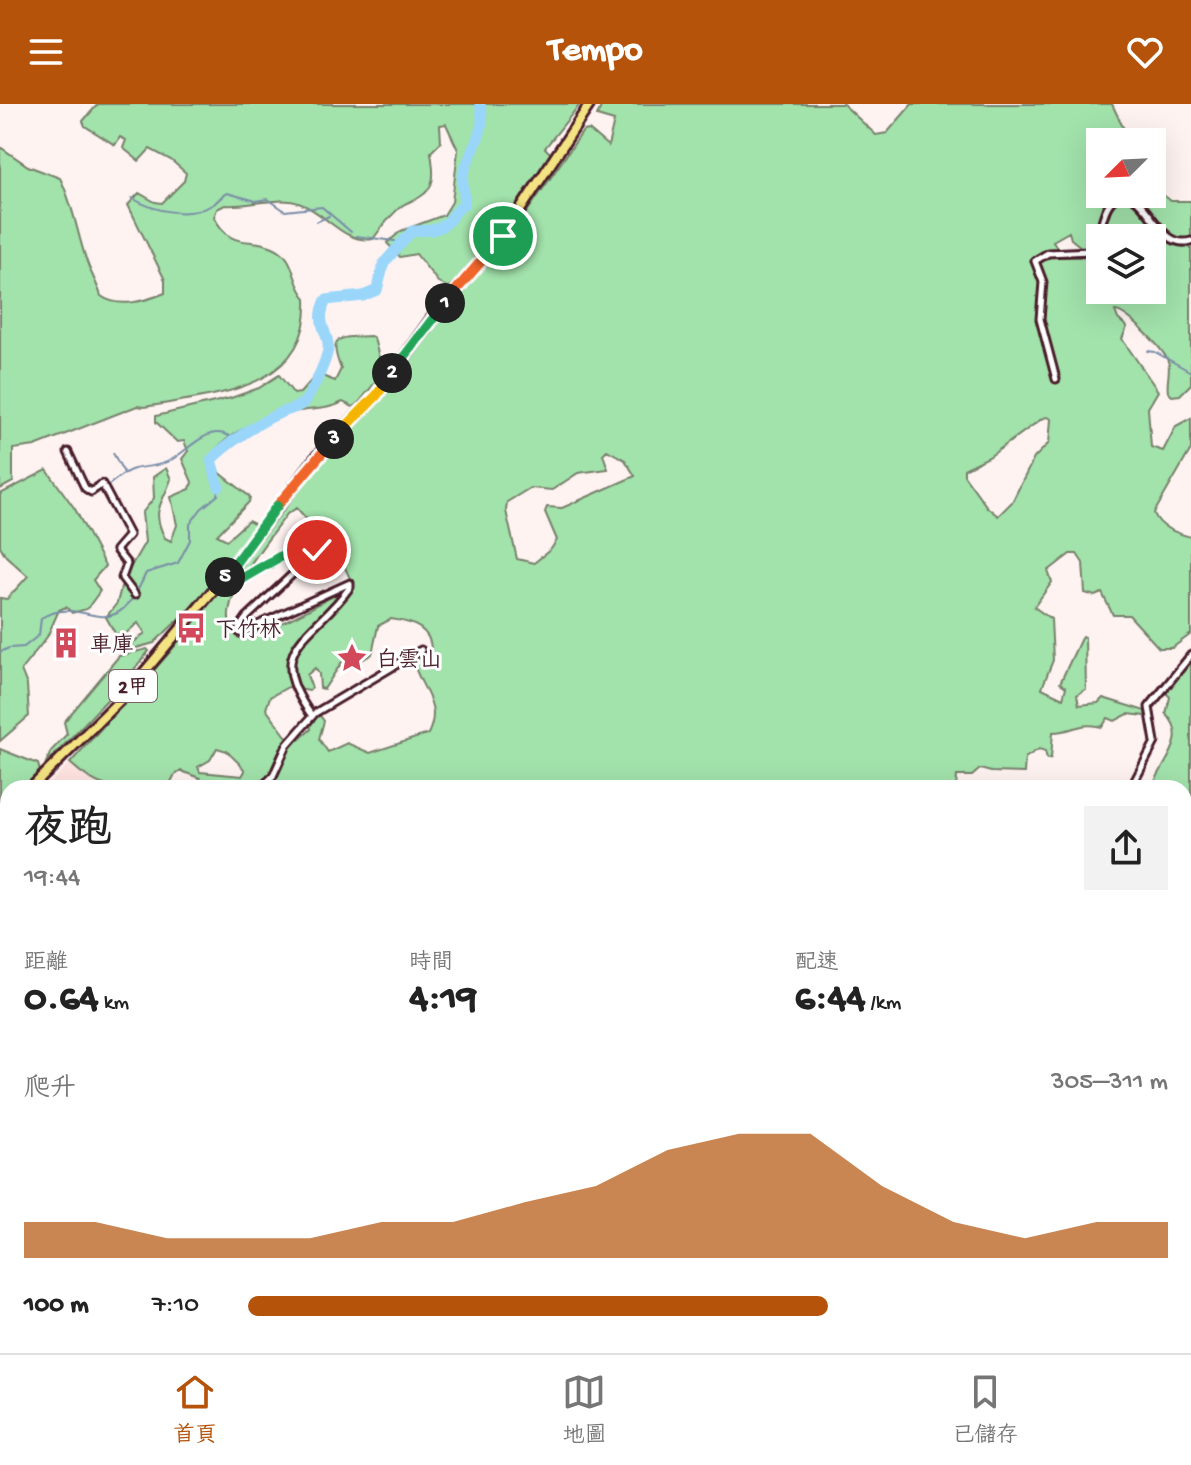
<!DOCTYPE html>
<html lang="zh-TW">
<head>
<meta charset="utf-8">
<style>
	:root { --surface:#fff; --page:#f2f2f2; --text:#222; --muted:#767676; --line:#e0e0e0; --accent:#b45309 }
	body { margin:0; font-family:"Gochi Hand","LXGW WenKai TC",sans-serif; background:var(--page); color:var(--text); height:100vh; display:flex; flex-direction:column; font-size:30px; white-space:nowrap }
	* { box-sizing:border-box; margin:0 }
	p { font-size:26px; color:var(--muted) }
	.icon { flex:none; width:44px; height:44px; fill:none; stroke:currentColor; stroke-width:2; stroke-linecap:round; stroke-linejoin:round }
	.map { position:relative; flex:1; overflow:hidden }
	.panel { position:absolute; left:0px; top:676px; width:1192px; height:574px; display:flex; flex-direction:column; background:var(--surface); border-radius:24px 24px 0 0; box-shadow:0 8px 32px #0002 }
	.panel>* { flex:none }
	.needle { width:52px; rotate:246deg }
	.buttons { position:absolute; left:1086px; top:24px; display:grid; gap:16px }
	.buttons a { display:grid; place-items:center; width:80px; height:80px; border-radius:0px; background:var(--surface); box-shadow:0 8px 32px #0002; font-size:40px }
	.pin { position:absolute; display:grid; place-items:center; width:68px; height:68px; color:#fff; margin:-34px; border:4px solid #fff; border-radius:50%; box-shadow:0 2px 8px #0007 }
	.km { position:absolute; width:40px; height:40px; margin:-20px; border-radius:50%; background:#222; color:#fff; font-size:22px; line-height:40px; text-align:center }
	.round { display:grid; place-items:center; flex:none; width:84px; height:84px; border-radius:0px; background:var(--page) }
	.headline { display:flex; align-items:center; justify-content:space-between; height:136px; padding:0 24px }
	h1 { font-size:44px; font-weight:700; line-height:60px }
	.stats { display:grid; grid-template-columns:repeat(3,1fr); gap:12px; height:136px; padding:8px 24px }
	.stats div { display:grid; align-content:center }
	.stats b { font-size:40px; font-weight:700 }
	.stats small { font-size:22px; font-weight:400 }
	.stats p { font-size:22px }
	.chart { height:224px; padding:16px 24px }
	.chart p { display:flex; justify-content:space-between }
	.chart svg { width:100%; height:144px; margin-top:8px; fill:var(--accent); opacity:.7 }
	ul { padding:0 24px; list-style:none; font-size:26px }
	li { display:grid; grid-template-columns:128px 96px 1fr; align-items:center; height:60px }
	li i { height:20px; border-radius:10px; background:var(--accent) }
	header { display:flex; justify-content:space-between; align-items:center; height:104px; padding:0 24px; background:var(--accent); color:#fff; font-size:36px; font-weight:700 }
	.tabs { display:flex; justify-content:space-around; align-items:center; height:112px; border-top:2px solid var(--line); background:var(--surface); font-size:22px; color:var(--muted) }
	.tabs a { display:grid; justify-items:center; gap:4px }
	.tabs .active { color:var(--accent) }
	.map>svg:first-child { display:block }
	.built { fill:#ffe4e2 }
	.green { fill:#a2e2ab; stroke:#76806b; stroke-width:2; fill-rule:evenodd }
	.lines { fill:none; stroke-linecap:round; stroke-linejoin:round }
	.stream { stroke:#798da7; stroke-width:2 }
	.river { stroke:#99d6fa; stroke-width:11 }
	.street-casing { stroke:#4a1f2b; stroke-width:11 }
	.primary-casing { stroke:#4a1f2b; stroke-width:14 }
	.street { stroke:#fff; stroke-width:5 }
	.primary { stroke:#f4e382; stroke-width:8 }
	.split-1-casing { stroke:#fff; stroke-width:16 }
	.split-2-casing { stroke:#fff; stroke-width:16 }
	.split-3-casing { stroke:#fff; stroke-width:16 }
	.split-4-casing { stroke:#fff; stroke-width:16 }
	.split-5-casing { stroke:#fff; stroke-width:16 }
	.split-6-casing { stroke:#fff; stroke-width:16 }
	.split-7-casing { stroke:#fff; stroke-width:16 }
	.split-1 { stroke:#f0652b; stroke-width:10 }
	.split-2 { stroke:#22a559; stroke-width:10 }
	.split-3 { stroke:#f5b400; stroke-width:10 }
	.split-4 { stroke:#f0652b; stroke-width:10 }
	.split-5 { stroke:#22a559; stroke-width:10 }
	.split-6 { stroke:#22a559; stroke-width:10 }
	.split-7 { stroke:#f5b400; stroke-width:10 }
	.labels { text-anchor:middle; stroke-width:6; stroke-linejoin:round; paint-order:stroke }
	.shield { fill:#fff; stroke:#80626b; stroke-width:2 }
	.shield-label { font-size:20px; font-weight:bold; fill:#4a1f2b }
	.poi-label { font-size:22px; fill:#4a1f2b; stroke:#fff; text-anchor:start }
</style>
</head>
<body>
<header><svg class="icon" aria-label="menu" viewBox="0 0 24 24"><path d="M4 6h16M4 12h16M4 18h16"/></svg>Tempo<svg class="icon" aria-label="heart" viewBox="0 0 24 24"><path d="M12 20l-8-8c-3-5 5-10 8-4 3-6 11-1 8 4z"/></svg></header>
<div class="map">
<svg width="1191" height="1249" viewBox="0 0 1191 1249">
	<rect width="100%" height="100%" fill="#fff3f2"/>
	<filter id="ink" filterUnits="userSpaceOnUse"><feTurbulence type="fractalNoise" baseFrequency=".0125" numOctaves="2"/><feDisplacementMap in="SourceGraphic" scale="16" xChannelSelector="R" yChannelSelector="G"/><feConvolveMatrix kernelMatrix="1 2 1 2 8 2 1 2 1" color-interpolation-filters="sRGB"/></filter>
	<g filter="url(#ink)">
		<!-- built -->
		<polygon class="built" points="70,659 78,667 103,684 45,684"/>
		<!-- green -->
		<g class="green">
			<path d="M98 0H580L545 44 552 51C536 77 473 176 447 183L438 178 416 150 400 153 387 139 401 127 444 111 452 98 458 46 446 20 440 21 441 38 431 48C433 65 438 82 420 93 414 97 409 97 403 101 391 110 382 123 373 135 344 140 326 109 301 100 279 91 249 103 225 101L217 105 214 113C232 147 247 132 273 143 297 153 291 179 306 194 311 287 211 291 144 303L137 302 35 342 13 345V378L0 385V43L28 62 60 74C73 100 77 128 86 155 90 168 97 179 101 192 119 205 145 197 165 189V176L128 101 139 89 155 98 162 99 184 77 186 69 171 56 150 45 139 57 123 44 126 36 120 33 115 41 85 22 83 17Z"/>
			<path d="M602 0H843L876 31 887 29 912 0H1112L1130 38H1100V90H1110L1106 95 1095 137 1092 142 1081 143 1071 135 1069 128 1053 137 1063 153H1092L1100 145V186H1152V134H1103C1114 95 1109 90 1152 90V82L1171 97H1191V280L1180 291 1172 292 1168 288C1166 278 1171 266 1168 257 1163 245 1127 207 1115 207L1118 215 1127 223 1122 235 1158 287 1148 304 1151 343 1163 347 1176 322 1191 314V345L1154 409C1159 424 1177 429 1191 433V530L1172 544H1159L1129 511H1113L1102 489 1095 492 1085 489 1083 459 1077 450H1070L1048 467 1052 478 1034 503 1051 515 1053 556 1042 584 1063 594 1066 583 1060 579 1082 532 1085 533 1086 585 1077 591 1079 601 1098 599 1103 594 1145 607 1146 612 1128 610 1115 617 1108 614 1102 623C1079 617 1074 628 1053 628L1051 654 1047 655 1045 647 1039 645 1025 654 1024 669 991 668 980 665 972 672H957L956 684H202L200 674 181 667 174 672 168 684C124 684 105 692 70 659L170 548 300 381 392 281 466 181 511 131 583 27 589 26 608 42 614 17 597 12ZM1048 313 1051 315 1049 339 1034 354 1012 398 998 412 987 403 964 371V365L989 353 1043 314ZM607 346 625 356 635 372 562 404 547 403 545 408 557 436 551 445 534 459 517 455 506 407 507 398 530 384 552 386 578 369 608 365 603 350ZM297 404 342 457 353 481C318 500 277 526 238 533 205 506 270 435 287 410ZM391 515C412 518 433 524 431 550L413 557C420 585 443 600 428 630L370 649 347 639 328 648 319 635 324 617 318 609 310 617 311 625 299 636 286 632 266 605 270 593 288 583 309 587 312 584 307 571 315 564 319 570 320 584 324 585 342 558H348L350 563 372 550 378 522ZM217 644 227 647C233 655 240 658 245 667L242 672 200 668 198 663 210 656Z"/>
			<path d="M370 232 374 234 383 269 357 301 353 303 343 298C326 307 312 304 294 308 262 314 221 329 208 359L250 393 249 398 217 431 227 436 248 417 256 421 238 449 195 500 154 539 122 548 145 529 138 519 124 531 121 528 116 531 106 513 117 499 123 476 145 438 142 409 154 394 153 373 166 364 171 375C163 400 150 405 165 434L171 437 177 421 171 393 190 385 192 378 182 355 188 347 184 337 177 338 156 318V312L231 294 259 284 279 271 294 290 300 289 317 270 335 277 341 265C327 230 339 234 370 232Z"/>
			<polygon points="47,366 75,405 105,462 93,476 100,487 87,505 72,509 66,503 59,506 47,533 21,566 27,581 29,612 0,637 0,494 7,495 28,472 6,452 0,442 0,390"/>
			<polygon points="147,545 149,547 124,578 45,661 51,647 67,630 64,618 119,552"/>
			<path d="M1191 554V1086L1184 1088V684H1152C1161 659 1191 635 1166 610L1170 593 1166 589Z"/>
			<polygon points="0,645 38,660 41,671 26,684 8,684 8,701 0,708"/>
			<polygon points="0,784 8,790 8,1036 0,1034"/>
			<polygon points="0,1101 8,1103 8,1177 0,1176"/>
			<polygon points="82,1242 345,1242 355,1249 89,1249"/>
			<polygon points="349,1242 479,1242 477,1249 364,1249"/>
			<polygon points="587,1242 697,1242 698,1249 580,1249"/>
			<polygon points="917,1242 1142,1242 1145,1249 1086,1249 1083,1246 1079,1249 905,1249"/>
		</g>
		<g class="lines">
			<!-- stream -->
			<g class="stream">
				<path d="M132 94C153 107 188 115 212 101 218 98 220 92 227 89L256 97 268 95 285 107 322 103 351 128"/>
				<polyline points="316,118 329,112"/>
				<polyline points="356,132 395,137 400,142"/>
				<polyline points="1148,247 1155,248 1191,268"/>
				<polyline points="113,349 124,369"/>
				<path d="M107 382C115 377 124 367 134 365 146 362 159 363 171 356 192 344 212 314 237 338"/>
				<polyline points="92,392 101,386"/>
				<path d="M0 548 9 544 24 543 39 531 41 514C87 487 111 550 146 469L178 459 190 436V420L201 405 218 391 219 383"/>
			</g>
			<!-- river -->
			<path class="river" d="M219 383 211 356C225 341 259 318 278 310 286 306 295 305 302 300 310 294 324 261 327 250 333 230 313 223 326 196L363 192 377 186 384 159 412 127C424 126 435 128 445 120 453 114 455 106 464 100 466 90 460 77 464 68 471 45 488 26 480 0"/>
			<!-- street casing -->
			<g class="street-casing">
				<g id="street">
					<path d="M1126 90C1151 99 1161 146 1191 137"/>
					<path d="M1056 275 1040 215 1043 178 1035 157 1048 149 1090 147C1105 130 1098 99 1122 90"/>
					<polyline points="68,348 85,384 91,388 102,380 129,431 116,446 127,460 122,474 135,491"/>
					<path d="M220 480C241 481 286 448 308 438H315L318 442 315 449 247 513 238 526 240 529 350 479V483C313 535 261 542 312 612"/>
					<polyline points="261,684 273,672 287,641 315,609 421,546"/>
					<polyline points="1131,684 1155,638 1149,603 1191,551"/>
					<polyline points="0,1007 8,989"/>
					<polyline points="1184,1104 1191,1103"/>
					<polyline points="1184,1199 1189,1196"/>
					<polyline points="1184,1224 1191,1220"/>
					<polyline points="347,1242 359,1249"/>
					<polyline points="568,1242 570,1249"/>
					<polyline points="760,1242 775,1249"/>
					<polyline points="708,1249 709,1242"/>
					<polyline points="780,1249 789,1242"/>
					<polyline points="1133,1249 1146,1242"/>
				</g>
			</g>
			<!-- primary casing -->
			<g class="primary-casing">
				<g id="primary">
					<polyline points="31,684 125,591 225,472 317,352 377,291 431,215 503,132 590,0"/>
					<polyline points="0,712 8,705"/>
				</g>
			</g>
			<!-- street -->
			<use href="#street" class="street"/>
			<!-- primary -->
			<use href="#primary" class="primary"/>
		</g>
	</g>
	<g class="lines" filter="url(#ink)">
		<!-- split-1 casing -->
		<g class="split-1-casing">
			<polyline id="split-1" points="445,199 503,132"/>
		</g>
		<!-- split-2 casing -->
		<g class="split-2-casing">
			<polyline id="split-2" points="392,269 445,199"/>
		</g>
		<!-- split-3 casing -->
		<g class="split-3-casing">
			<polyline id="split-3" points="334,335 377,291 392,269"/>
		</g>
		<!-- split-4 casing -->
		<g class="split-4-casing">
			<polyline id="split-4" points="277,402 334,335"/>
		</g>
		<!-- split-5 casing -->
		<g class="split-5-casing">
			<polyline id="split-5" points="225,473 277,402"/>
		</g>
		<!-- split-6 casing -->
		<g class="split-6-casing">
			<polyline id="split-6" points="225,473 219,480 236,478 288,448"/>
		</g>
		<!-- split-7 casing -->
		<g class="split-7-casing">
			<polyline id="split-7" points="288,448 311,438 317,439 317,446"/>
		</g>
		<!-- split-1 -->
		<use href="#split-1" class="split-1"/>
		<!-- split-2 -->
		<use href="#split-2" class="split-2"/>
		<!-- split-3 -->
		<use href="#split-3" class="split-3"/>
		<!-- split-4 -->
		<use href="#split-4" class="split-4"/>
		<!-- split-5 -->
		<use href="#split-5" class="split-5"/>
		<!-- split-6 -->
		<use href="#split-6" class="split-6"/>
		<!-- split-7 -->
		<use href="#split-7" class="split-7"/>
	</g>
	<!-- icons -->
	<defs>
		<g id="bus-bare" transform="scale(2.4)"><path d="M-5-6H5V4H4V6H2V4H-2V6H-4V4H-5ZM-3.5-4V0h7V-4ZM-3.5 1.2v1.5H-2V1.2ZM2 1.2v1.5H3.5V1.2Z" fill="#d1495b" stroke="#fff" stroke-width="2.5" paint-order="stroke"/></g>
		<g id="building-bare" transform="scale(2.4)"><path d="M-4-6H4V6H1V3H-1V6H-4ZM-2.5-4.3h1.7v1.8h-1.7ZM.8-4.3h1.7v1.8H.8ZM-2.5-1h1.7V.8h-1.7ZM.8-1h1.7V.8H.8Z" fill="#d1495b" stroke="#fff" stroke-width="2.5" paint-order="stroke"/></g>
		<g id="sight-bare" transform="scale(2.4)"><path d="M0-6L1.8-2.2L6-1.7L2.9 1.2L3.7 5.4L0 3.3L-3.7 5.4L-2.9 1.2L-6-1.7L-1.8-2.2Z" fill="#d1495b" stroke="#fff" stroke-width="2.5" paint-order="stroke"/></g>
	</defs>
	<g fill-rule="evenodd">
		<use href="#bus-bare" x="191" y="524"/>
		<use href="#building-bare" x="66" y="539"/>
		<use href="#sight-bare" x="352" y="554"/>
	</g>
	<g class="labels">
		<!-- shield labels -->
		<rect class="shield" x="109" y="566" width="48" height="32" rx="6"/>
		<g class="shield-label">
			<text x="133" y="589">2甲</text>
		</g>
		<!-- poi labels -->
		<g class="poi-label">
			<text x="215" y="532">下竹林</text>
			<text x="90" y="547">車庫</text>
			<text x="376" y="562">白雲山</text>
		</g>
	</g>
</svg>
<div class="buttons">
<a><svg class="needle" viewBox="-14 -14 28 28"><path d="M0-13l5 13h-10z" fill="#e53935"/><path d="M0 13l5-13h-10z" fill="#767676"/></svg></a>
<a><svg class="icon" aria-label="layers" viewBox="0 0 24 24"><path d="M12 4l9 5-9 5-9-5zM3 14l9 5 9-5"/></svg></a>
</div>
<div class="pin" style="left:503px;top:132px;background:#1e9e55"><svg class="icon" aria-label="arrive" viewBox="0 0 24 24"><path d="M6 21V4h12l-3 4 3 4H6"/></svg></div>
<div class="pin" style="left:317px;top:446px;background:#d93025"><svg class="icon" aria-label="check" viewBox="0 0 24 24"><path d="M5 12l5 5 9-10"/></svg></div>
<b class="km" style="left:445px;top:199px">1</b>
<b class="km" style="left:392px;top:269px">2</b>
<b class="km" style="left:334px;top:335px">3</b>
<b class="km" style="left:225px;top:473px">5</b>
<section class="panel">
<div class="headline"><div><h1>夜跑</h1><p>19:44</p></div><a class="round"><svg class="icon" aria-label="share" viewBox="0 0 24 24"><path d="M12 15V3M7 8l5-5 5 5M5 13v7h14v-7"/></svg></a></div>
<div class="stats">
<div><p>距離</p><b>0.64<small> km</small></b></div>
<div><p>時間</p><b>4:19</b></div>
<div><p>配速</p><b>6:44<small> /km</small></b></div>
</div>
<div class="chart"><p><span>爬升</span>305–311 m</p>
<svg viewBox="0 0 160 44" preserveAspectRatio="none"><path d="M0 44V33L10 33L20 38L30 38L40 38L50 33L60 33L70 27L80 22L90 11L100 6L110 6L120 22L130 33L140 38L150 33L160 33V44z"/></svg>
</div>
<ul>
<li><b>100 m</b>7:10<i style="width:63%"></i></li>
</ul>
</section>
</div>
<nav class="tabs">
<a class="active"><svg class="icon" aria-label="home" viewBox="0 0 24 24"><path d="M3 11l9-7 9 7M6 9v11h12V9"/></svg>首頁</a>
<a><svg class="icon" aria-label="map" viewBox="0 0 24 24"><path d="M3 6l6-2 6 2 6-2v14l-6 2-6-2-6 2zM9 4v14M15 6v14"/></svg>地圖</a>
<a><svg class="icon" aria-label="saved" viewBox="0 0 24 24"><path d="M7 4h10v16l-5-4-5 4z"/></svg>已儲存</a>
</nav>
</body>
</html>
